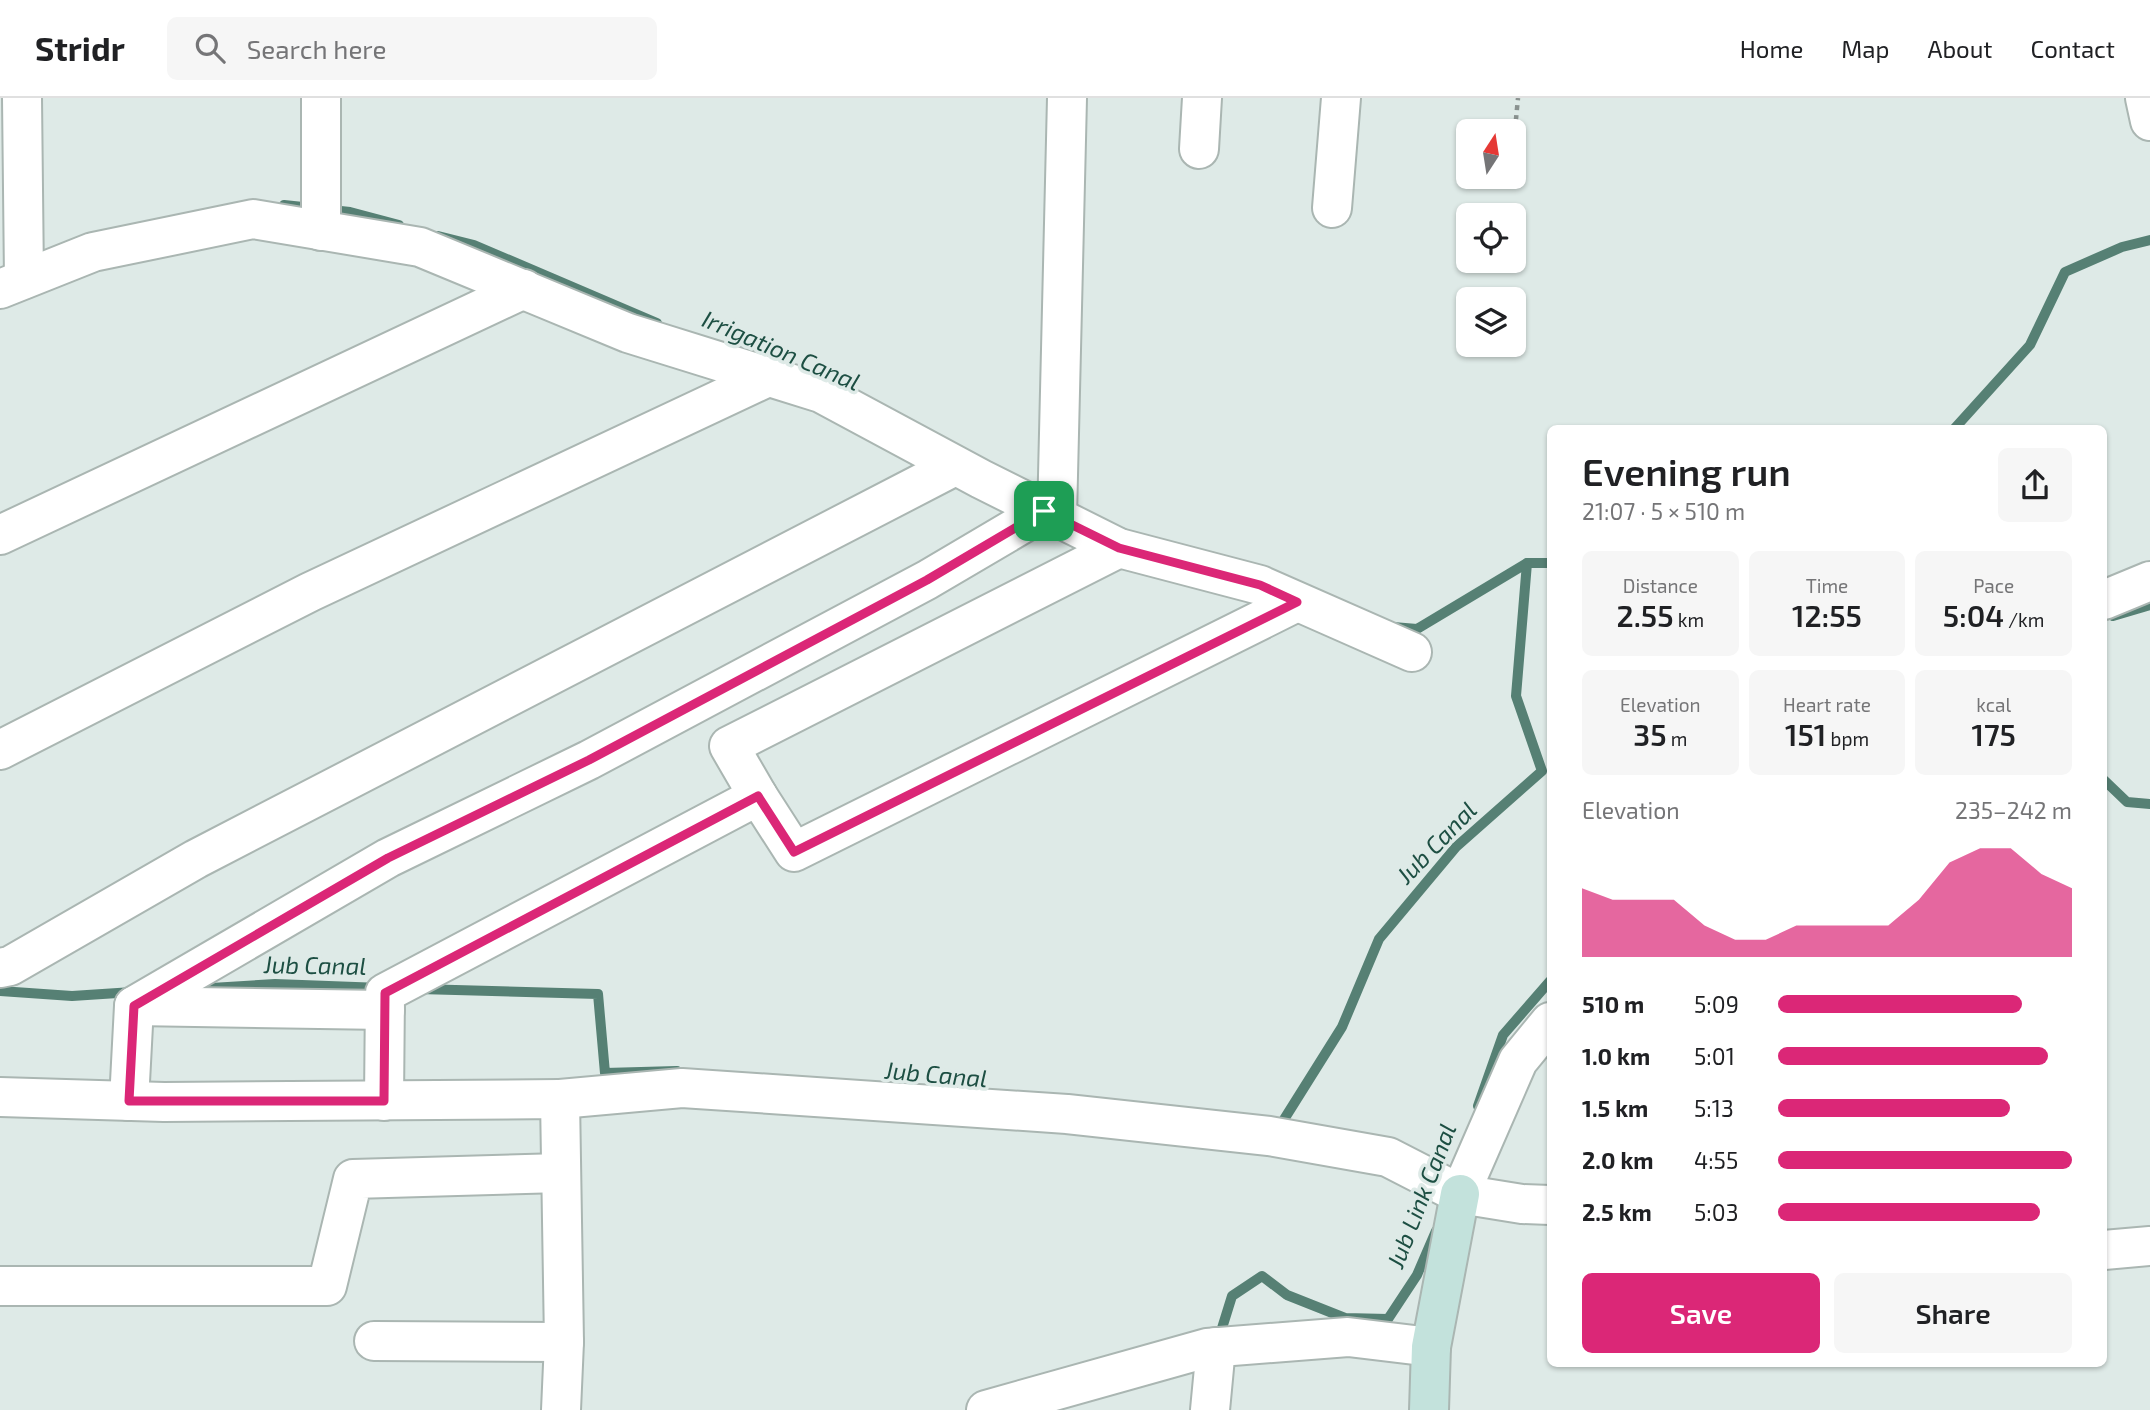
<!DOCTYPE html>
<html lang="en">
<head>
<meta charset="utf-8">
<style>
	:root { --surface:#fff; --page:#f6f6f6; --text:#202124; --muted:#757577; --line:#e0e0e0; --accent:#db2777 }
	body { margin:0; font-family:"Exo 2",sans-serif; background:var(--page); color:var(--text); height:100vh; display:flex; flex-direction:column; font-size:26px; white-space:nowrap }
	* { box-sizing:border-box; margin:0 }
	p { font-size:23px; color:var(--muted) }
	.icon { flex:none; width:38px; height:38px; fill:none; stroke:currentColor; stroke-width:2; stroke-linecap:round; stroke-linejoin:round }
	.map { position:relative; flex:1; overflow:hidden }
	.details { position:absolute; left:1547px; top:327px; width:560px; height:942px; display:flex; flex-direction:column; background:var(--surface); border-radius:10px; box-shadow:0 2px 5px #0004 }
	.details>* { flex:none }
	.needle { width:46px; rotate:12deg }
	.controls { position:absolute; left:1456px; top:21px; display:grid; gap:14px }
	.controls a { display:grid; place-items:center; width:70px; height:70px; border-radius:10px; background:var(--surface); box-shadow:0 2px 5px #0004; font-size:35px }
	.pin { position:absolute; display:grid; place-items:center; width:60px; height:60px; color:#fff; margin:-30px; border-radius:14px; box-shadow:0 4px 10px #0006 }
	.round { display:grid; place-items:center; flex:none; width:74px; height:74px; border-radius:10px; background:var(--page) }
	.head { display:flex; align-items:center; justify-content:space-between; height:119px; padding:0 35px }
	h1 { font-size:38px; font-weight:600; line-height:52px }
	.stats { display:grid; grid-template-columns:repeat(3,1fr); gap:10px; height:119px; padding:7px 35px }
	.stats div { display:grid; align-content:center; border-radius:10px; background:var(--page); text-align:center }
	.stats b { font-size:30px; font-weight:600 }
	.stats small { font-size:19px; font-weight:400 }
	.stats p { font-size:19px }
	.chart { height:196px; padding:14px 35px }
	.chart p { display:flex; justify-content:space-between }
	.chart svg { width:100%; height:126px; margin-top:7px; fill:var(--accent); opacity:.7 }
	.button { display:flex; gap:14px; margin-top:auto; padding:14px 35px }
	.button a { flex:1; height:80px; border-radius:10px; background:var(--accent); color:#fff; font-size:28px; font-weight:600; line-height:80px; text-align:center }
	.button a+a { background:var(--page); color:var(--text) }
	ul { padding:0 35px; list-style:none; font-size:23px }
	li { display:grid; grid-template-columns:112px 84px 1fr; align-items:center; height:52px }
	li i { height:18px; border-radius:9px; background:var(--accent) }
	header { display:flex; align-items:center; gap:42px; box-sizing:border-box; height:98px; padding:0 35px; background:var(--surface); border-bottom:2px solid var(--line) }
	header strong { font-size:33px }
	nav { display:flex; gap:38px; margin-inline-start:auto; font-size:24px }
	.search { width:490px; height:63px; background:var(--page); display:flex; align-items:center; gap:18px; box-sizing:border-box; padding:0 24px; border-radius:10px; color:var(--muted); font-size:26px }
	.map>svg:first-child { display:block }
	.lines { fill:none; stroke-linecap:round; stroke-linejoin:round }
	.stream { stroke:#568074; stroke-width:10 }
	.street-casing { stroke:#aab6b2; stroke-width:42 }
	.secondary-casing { stroke:#aab6b2; stroke-width:42 }
	.path { stroke:#8a9290; stroke-width:4.5; stroke-dasharray:5 5; stroke-linecap:butt }
	.street { stroke:#fff; stroke-width:38 }
	.secondary { stroke:#c3e2dc; stroke-width:38 }
	.route-casing { stroke:#fff; stroke-width:14 }
	.route { stroke:#db2777; stroke-width:9 }
	.labels { text-anchor:middle; stroke-width:7; stroke-linejoin:round; paint-order:stroke }
	.water-label { font-size:24px; font-style:italic; fill:#1d4f43; stroke:#deeae7 }
</style>
</head>
<body>
<header>
<strong>Stridr</strong>
<div class="search"><svg class="icon" aria-label="search" viewBox="0 0 24 24"><circle cx="10" cy="10" r="6"/><path d="M15 15l6 6"/></svg>Search here</div>
<nav><a>Home</a><a>Map</a><a>About</a><a>Contact</a></nav>
</header>
<div class="map">
<svg width="2150" height="1312" viewBox="0 0 2150 1312">
	<rect width="100%" height="100%" fill="#deeae7"/>
	<g class="lines">
		<!-- stream -->
		<g class="stream">
			<polyline points="284,107 350,114 399,127"/>
			<polyline points="438,138 474,147 657,225"/>
			<polyline points="1954,331 2030,247 2065,174 2122,149 2150,142"/>
			<polyline points="2113,518 2150,507"/>
			<polyline points="1393,529 1417,531 1527,465 1550,465"/>
			<polyline points="2104,682 2127,704 2150,706"/>
			<polyline points="195,891 275,886 382,890"/>
			<polyline points="419,891 598,896 605,975 677,973"/>
			<polyline points="0,893 72,898 133,894"/>
			<polyline points="1478,1008 1503,937 1550,883"/>
			<polyline points="1278,1031 1342,929 1379,841 1456,749 1542,673 1516,598 1527,465"/>
			<polyline points="1218,1243 1232,1198 1262,1178 1287,1197 1345,1220 1388,1221 1417,1177 1436,1133"/>
		</g>
		<!-- street casing -->
		<g class="street-casing">
			<g id="street">
				<polyline points="22,0 24,181"/>
				<polyline points="321,0 321,133"/>
				<polyline points="2145,0 2150,23"/>
				<polyline points="1199,51 1202,0"/>
				<polyline points="1332,110 1341,0"/>
				<polyline points="0,191 93,154 253,121 420,149 628,235 821,295 981,381 1119,450 1260,487 1412,554"/>
				<polyline points="1057,419 1067,0"/>
				<polyline points="0,437 524,191"/>
				<polyline points="2104,502 2150,483"/>
				<polyline points="0,652 310,494 770,278"/>
				<polyline points="758,698 729,648 1119,450"/>
				<polyline points="0,870 10,868 196,761 955,368"/>
				<polyline points="134,908 385,912"/>
				<polyline points="0,999 164,1004 560,1001 564,1244 561,1312"/>
				<polyline points="560,1001 682,990 1067,1016 1269,1038 1388,1059 1460,1096 1522,1106 1550,1107"/>
				<polyline points="129,1003 134,908 388,760 589,662 927,482 1044,413"/>
				<polyline points="384,1003 385,895 758,698 794,754 1297,504"/>
				<polyline points="1460,1096 1518,963 1550,924"/>
				<polyline points="2104,1152 2150,1148"/>
				<polyline points="0,1188 327,1188 353,1081 561,1075"/>
				<polyline points="374,1243 564,1244"/>
				<polyline points="986,1312 1207,1250 1348,1239 1431,1249"/>
				<polyline points="1210,1312 1216,1249"/>
			</g>
		</g>
		<!-- secondary casing -->
		<g class="secondary-casing">
			<polyline id="secondary" points="1429,1312 1431,1249 1460,1096"/>
		</g>
		<!-- path -->
		<g class="path">
			<polyline points="1514,42 1518,0"/>
			<polyline points="1509,87 1510,79"/>
		</g>
		<!-- street -->
		<use href="#street" class="street"/>
		<!-- secondary -->
		<use href="#secondary" class="secondary"/>
	</g>
	<g class="lines">
		<!-- route casing -->
		<g class="route-casing">
			<polygon id="route" points="1044,413 1119,450 1260,487 1297,504 794,754 758,698 385,895 384,1003 129,1003 134,908 388,760 589,662 927,482"/>
		</g>
		<!-- route -->
		<use href="#route" class="route"/>
	</g>
	<g class="labels">
		<!-- water labels -->
		<g class="water-label">
			<text transform="translate(781 253) rotate(23)" y="8">Irrigation Canal</text>
			<text transform="translate(1437 745) rotate(-46)" y="8">Jub Canal</text>
			<text transform="translate(315 868) rotate(1)" y="8">Jub Canal</text>
			<text transform="translate(936 977) rotate(5)" y="8">Jub Canal</text>
			<text transform="translate(1422 1098) rotate(-69)" y="8">Jub Link Canal</text>
		</g>
	</g>
</svg>
<div class="controls">
<a><svg class="needle" viewBox="-14 -14 28 28"><path d="M0-13l5 13h-10z" fill="#e53935"/><path d="M0 13l5-13h-10z" fill="#757577"/></svg></a>
<a><svg class="icon" aria-label="locate" viewBox="0 0 24 24"><circle cx="12" cy="12" r="6"/><path d="M12 2v4M12 18v4M2 12h4M18 12h4"/></svg></a>
<a><svg class="icon" aria-label="layers" viewBox="0 0 24 24"><path d="M12 4l9 5-9 5-9-5zM3 14l9 5 9-5"/></svg></a>
</div>
<div class="pin" style="left:1044px;top:413px;background:#1e9e55"><svg class="icon" aria-label="arrive" viewBox="0 0 24 24"><path d="M6 21V4h12l-3 4 3 4H6"/></svg></div>
<section class="details">
<div class="head"><div><h1>Evening run</h1><p>21:07 · 5 × 510 m</p></div><a class="round"><svg class="icon" aria-label="share" viewBox="0 0 24 24"><path d="M12 15V3M7 8l5-5 5 5M5 13v7h14v-7"/></svg></a></div>
<div class="stats">
<div><p>Distance</p><b>2.55<small> km</small></b></div>
<div><p>Time</p><b>12:55</b></div>
<div><p>Pace</p><b>5:04<small> /km</small></b></div>
</div>
<div class="stats">
<div><p>Elevation</p><b>35<small> m</small></b></div>
<div><p>Heart rate</p><b>151<small> bpm</small></b></div>
<div><p>kcal</p><b>175</b></div>
</div>
<div class="chart"><p><span>Elevation</span>235–242 m</p>
<svg viewBox="0 0 160 44" preserveAspectRatio="none"><path d="M0 44V20L10 24L20 24L30 24L40 33L50 38L60 38L70 33L80 33L90 33L100 33L110 24L120 11L130 6L140 6L150 15L160 20V44z"/></svg>
</div>
<ul>
<li><b>510 m</b>5:09<i style="width:83%"></i></li>
<li><b>1.0 km</b>5:01<i style="width:92%"></i></li>
<li><b>1.5 km</b>5:13<i style="width:79%"></i></li>
<li><b>2.0 km</b>4:55<i style="width:100%"></i></li>
<li><b>2.5 km</b>5:03<i style="width:89%"></i></li>
</ul>
<div class="button"><a>Save</a><a>Share</a></div>
</section>
</div>
</body>
</html>
